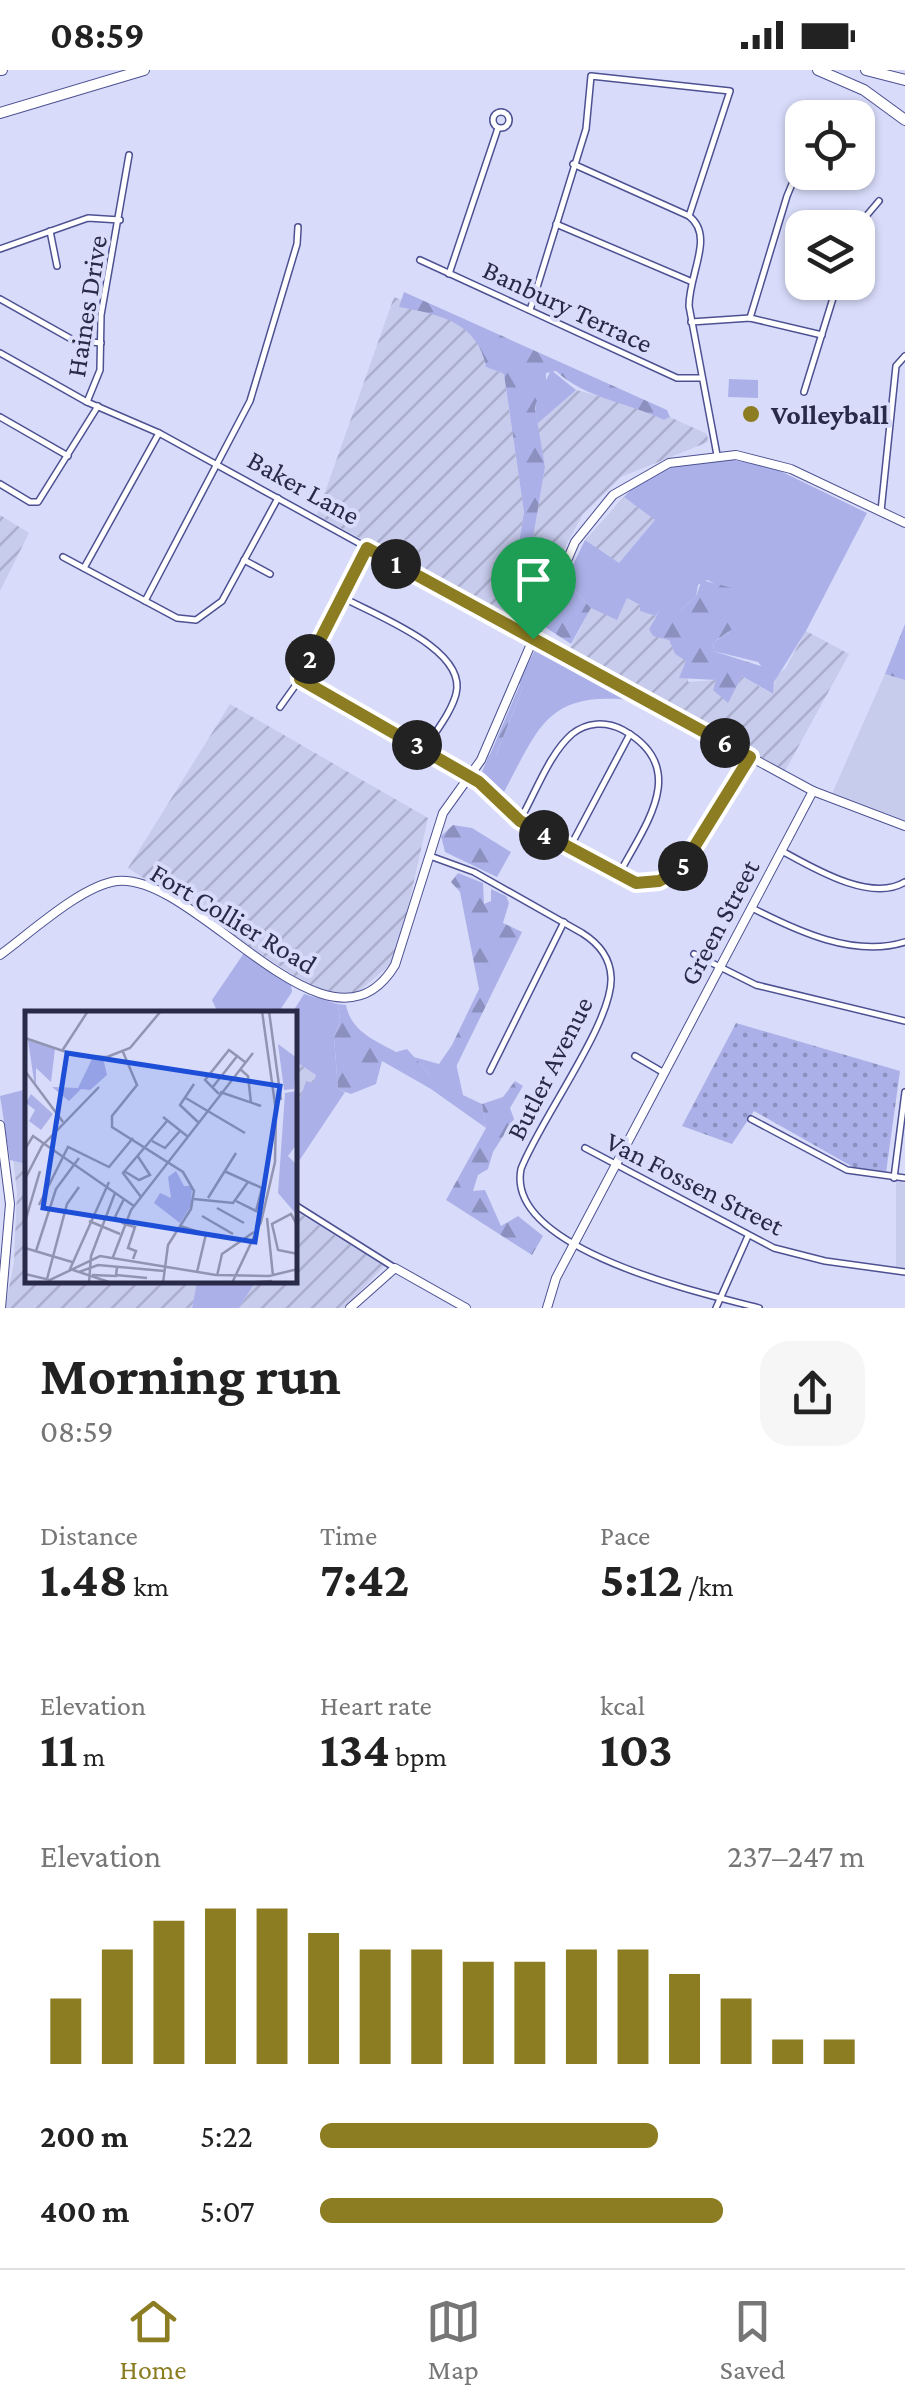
<!DOCTYPE html>
<html lang="en">
<head>
<meta charset="utf-8">
<style>
	:root { --surface:#fff; --page:#f6f6f6; --text:#222; --muted:#767676; --line:#e0e0e0; --accent:#8c7c22 }
	body { margin:0; font-family:"Crimson Pro",serif; background:var(--page); color:var(--text); height:100vh; display:flex; flex-direction:column; font-size:38px; white-space:nowrap }
	* { box-sizing:border-box; margin:0 }
	p { font-size:32px; color:var(--muted) }
	.icon { flex:none; width:55px; height:55px; fill:none; stroke:currentColor; stroke-width:2; stroke-linecap:round; stroke-linejoin:round }
	.map { position:relative; height:1238px; overflow:hidden }
	.panel { display:flex; flex-direction:column; background:var(--surface); flex:1 }
	.panel>* { flex:none }
	.fabs { position:absolute; left:785px; top:30px; display:grid; gap:20px }
	.fabs a { display:grid; place-items:center; width:90px; height:90px; border-radius:20px; background:var(--surface); box-shadow:0 2px 8px #0004; font-size:50px }
	.pin { position:absolute; display:grid; place-items:center; width:85px; height:85px; color:#fff; margin:-102px -42px; border-radius:50% 50% 50% 0; rotate:-45deg; box-shadow:0 0 10px #0007 }
	.pin .icon { rotate:45deg }
	.km { position:absolute; width:50px; height:50px; margin:-25px; border-radius:50%; background:#222; color:#fff; font-size:28px; line-height:50px; text-align:center }
	.round { display:grid; place-items:center; flex:none; width:105px; height:105px; border-radius:30px; background:var(--page) }
	.overview { display:flex; align-items:center; justify-content:space-between; height:170px; padding:0 40px }
	h1 { font-size:55px; font-weight:700; line-height:75px }
	.stats { display:grid; grid-template-columns:repeat(3,1fr); gap:15px; height:170px; padding:10px 40px }
	.stats div { display:grid; align-content:center }
	.stats b { font-size:50px; font-weight:700 }
	.stats small { font-size:28px; font-weight:400 }
	.stats p { font-size:28px }
	.chart { height:280px; padding:20px 40px }
	.chart p { display:flex; justify-content:space-between }
	.chart svg { width:100%; height:180px; margin-top:10px; stroke:var(--accent); stroke-width:6 }
	ul { padding:0 40px; list-style:none; font-size:32px }
	li { display:grid; grid-template-columns:160px 120px 1fr; align-items:center; height:75px }
	li i { height:25px; border-radius:12px; background:var(--accent) }
	.status { display:flex; justify-content:space-between; align-items:center; height:70px; padding:0 50px; background:var(--surface); direction:ltr }
	.status svg { height:28px; fill:currentColor }
	.dock { display:flex; justify-content:space-around; align-items:center; height:140px; border-top:2px solid var(--line); background:var(--surface); font-size:28px; color:var(--muted) }
	.dock a { display:grid; justify-items:center; gap:5px }
	.dock .on { color:var(--accent) }
	.map>svg:first-child { display:block }
	.built { fill:#c7cbec }
	.industrial { fill:url(#industrial-furrows) }
	.green { fill:#abb1e8 }
	.forest { fill:url(#forest-firs) }
	.park { fill:url(#park-dots) }
	.lines { fill:none; stroke-linecap:round; stroke-linejoin:round }
	.street-casing { stroke:#4d5192; stroke-width:8 }
	.secondary-casing { stroke:#4d5192; stroke-width:10 }
	.highway-casing { stroke:#4d5192; stroke-width:12 }
	.street { stroke:#fff; stroke-width:5 }
	.secondary { stroke:#fff; stroke-width:8 }
	.highway { stroke:#fff; stroke-width:10 }
	.route-casing { stroke:#fff; stroke-width:20 }
	.route { stroke:#8c7c22; stroke-width:12 }
	.poi-dot { fill:#8c7c22; stroke:#d8dcfa; stroke-width:4 }
	.labels { text-anchor:middle; stroke-width:8; stroke-linejoin:round; paint-order:stroke }
	.street-label { font-size:28px; fill:#282a47; stroke:#d8dcfa }
	.poi-label { font-size:28px; font-weight:bold; fill:#282a47; stroke:#d8dcfa; text-anchor:start }
	.inset-road { fill:none; stroke:#9295b2; stroke-width:2.5 }
	.view { fill:#1d4ed8; fill-opacity:0.15; stroke:#1d4ed8; stroke-width:5 }
	.inset-edge { fill:none; stroke:#282a47; stroke-width:5 }
</style>
</head>
<body>
<div class="status"><b>08:59</b><svg viewBox="0 0 49 12"><path d="M0 12V9h3v3zM5 12V6h3v6zM10 12V3h3v9zM15 12V0h3v12zM26 1h20v11H26zM47 4h2v5h-2z"/></svg></div>
<div class="map">
<svg width="905" height="1238" viewBox="0 0 905 1238">
	<defs>
		<pattern id="industrial-furrows" width="10" height="10" patternUnits="userSpaceOnUse" patternTransform="scale(2.5)"><rect width="10" height="10" fill="#c7cbec"/><path d="M-1 1l2-2M0 10L10 0M9 11l2-2" fill="none" stroke="#abaecc"/></pattern>
		<pattern id="forest-firs" width="22" height="20" patternUnits="userSpaceOnUse" patternTransform="scale(2.5)"><rect width="22" height="20" fill="#abb1e8"/><path d="M5 1l3.5 6h-7zM16 11l3.5 6h-7z" fill="#8b90be"/></pattern>
		<pattern id="park-dots" width="8" height="8" patternUnits="userSpaceOnUse" patternTransform="scale(2.5)"><rect width="8" height="8" fill="#abb1e8"/><path d="M2 2h.1M6 6h.1" fill="none" stroke="#8b90be" stroke-width="1.8" stroke-linecap="round"/></pattern>
	</defs>
	<rect width="100%" height="100%" fill="#d8dcfa"/>
	<!-- built -->
	<g class="built">
		<polygon points="885,604 905,610 905,751 831,726"/>
		<polygon points="896,1111 905,1113 905,1198 896,1197"/>
	</g>
	<!-- industrial -->
	<g class="industrial">
		<polygon points="394,227 454,250 480,272 486,297 504,304 524,442 507,548 317,445"/>
		<polygon points="576,320 633,335 664,350 670,347 707,364 708,372 621,407 583,444 552,501 529,493 545,397 537,354"/>
		<polygon points="624,427 656,450 618,494 585,470"/>
		<polygon points="0,445 29,463 0,521"/>
		<polygon points="627,528 640,535 641,541 656,546 649,559 669,570 675,584 687,591 688,612 717,610 727,632 742,606 772,624 777,604 785,599 806,561 849,584 785,701 568,582 591,538 617,549"/>
		<polygon points="230,634 428,748 403,860 390,895 358,922 342,925 318,921 128,798"/>
		<polygon points="295,991 316,1005 313,1014 306,1012 295,1043"/>
		<polygon points="13,1088 27,1090 28,1210 197,1211 192,1238 5,1238 14,1193 17,1122"/>
		<polygon points="296,1141 384,1196 345,1238 239,1238 256,1211 295,1210"/>
	</g>
	<!-- green -->
	<g class="green">
		<polygon points="551,300 576,320 537,354 535,332"/>
		<polygon points="729,309 758,310 758,328 728,327"/>
		<path d="M732 390 770 396 867 443 806 561 774 612 758 592 713 581 714 572 729 562 714 513 707 510 698 515 696 526 681 540H660L656 546 640 541V535L627 528 617 550 591 538 565 511 585 470 619 493 655 450 624 427C650 397 694 389 732 390Z"/>
		<polygon points="549,500 552,501 531,551 524,555 507,548 510,529 517,532 523,546 531,542"/>
		<path d="M536 578 631 630C547 621 539 657 504 722L482 702 489 685H496L523 617 518 613Z"/>
		<polygon points="244,883 291,914 292,922 278,943 218,943 212,930"/>
		<polygon points="304,924 338,934 340,950 334,968 338,1019 345,1022 295,1097 295,1043 306,1011 313,1013 316,1005 295,991 292,943"/>
		<polygon points="452,975 463,1025 482,1034 486,1058 431,1019 431,1006 414,987 439,994"/>
		<polygon points="27,1019 27,1094 10,1090 0,1026"/>
		<polygon points="197,1211 197,1210 256,1211 239,1238 192,1238"/>
	</g>
	<!-- forest -->
	<g class="forest">
		<path d="M404 222 667 340 670 347 664 350C628 332 586 329 556 301L546 303V327L536 332 535 338 545 397 529 492 549 500 526 547 510 529 524 442 504 304 486 297C478 252 438 244 399 237Z"/>
		<polygon points="702,510 740,520 745,529 738,555 714,572 713,581 767,598 774,612 773,624 742,606 728,633 713,620 716,610 679,608 686,591 675,584 669,570 653,566 649,559 660,540 681,540 696,526"/>
		<polygon points="565,511 591,538 571,574 545,557"/>
		<polygon points="905,554 905,610 885,604"/>
		<polygon points="521,612 523,617 496,685 489,687"/>
		<polygon points="453,755 472,758 511,782 497,807 445,782 441,766"/>
		<polygon points="458,803 483,813 484,834 491,831 491,819 506,826 509,833 503,853 522,862 455,999 452,975 479,919 460,822 451,812"/>
		<path d="M338 934 346 935C351 961 374 970 396 982L407 979 431 1006V1019L382 991 376 1014 351 1024 338 1019 334 968 340 950Z"/>
		<polygon points="515,1011 523,1016 510,1038 514,1049 493,1082 488,1099 478,1105 473,1121 485,1120 501,1156 518,1146 543,1166 532,1185 446,1130 486,1058 482,1034 503,1027"/>
	</g>
	<!-- park -->
	<polygon class="park" points="736,953 900,1001 886,1103 853,1097 754,1041 732,1074 682,1056"/>
	<g class="lines">
		<!-- street casing -->
		<g class="street-casing">
			<g id="street">
				<circle cx="501" cy="50" r="8"/>
				<path d="M573 94 689 146C715 166 689 203 689 236L717 385"/>
				<polyline points="556,154 690,211"/>
				<polyline points="856,158 879,131"/>
				<polyline points="50,161 57,196"/>
				<polyline points="0,179 88,148 120,150"/>
				<polyline points="420,190 677,308 701,308"/>
				<polyline points="449,204 498,58"/>
				<polyline points="0,229 73,270 101,273"/>
				<polyline points="530,240 586,59 591,6 730,21 689,146"/>
				<polyline points="750,248 787,126 802,90"/>
				<polyline points="691,252 750,248 822,265"/>
				<polyline points="0,283 87,332 159,363 533,569"/>
				<polyline points="804,322 838,212"/>
				<polyline points="87,332 100,300 101,245 129,85"/>
				<polyline points="0,347 68,386"/>
				<polyline points="0,414 30,432 38,432 98,336"/>
				<polyline points="881,441 896,296 905,286"/>
				<polyline points="63,487 177,548 196,550 222,531 278,428"/>
				<polyline points="244,490 270,504"/>
				<polyline points="84,498 159,363"/>
				<path d="M342 527C374 545 468 579 456 624 451 643 435 662 425 679"/>
				<polyline points="145,531 250,331 297,174 298,157"/>
				<polyline points="300,609 479,712 519,751 636,813 659,811 680,800 750,687"/>
				<polyline points="280,637 300,609 367,478"/>
				<path d="M520 750C535 724 549 684 572 664 587 652 606 651 623 660 692 698 644 756 618 806"/>
				<polyline points="569,779 630,664"/>
				<path d="M782 781C813 798 871 833 905 812"/>
				<path d="M430 786 474 802 582 863C598 873 610 887 611 907 614 951 539 1051 521 1099 505 1179 701 1223 759 1238"/>
				<path d="M752 838C797 861 854 888 905 872"/>
				<polyline points="694,884 756,915 905,951"/>
				<polyline points="635,986 664,1003"/>
				<polyline points="490,1001 564,852"/>
				<polyline points="751,1049 847,1100 905,1108"/>
				<polyline points="585,1078 774,1178 825,1191 905,1202"/>
				<polyline points="894,1108 905,1022"/>
				<polyline points="295,1135 395,1198"/>
				<polyline points="716,1238 748,1166"/>
			</g>
		</g>
		<!-- secondary casing -->
		<g class="secondary-casing">
			<g id="secondary">
				<polyline points="533,569 813,721 905,756"/>
				<path d="M0 885C29 864 82 815 117 811 197 802 329 1005 395 895L443 743 481 690 575 472 613 425 669 393 736 385 791 399 905 453"/>
				<polyline points="0,1055 10,1134 1,1238"/>
				<polyline points="350,1238 395,1198 466,1238"/>
				<polyline points="547,1238 556,1208 813,721"/>
			</g>
		</g>
		<!-- highway casing -->
		<g class="highway-casing">
			<g id="highway">
				<polyline points="0,0 2,0"/>
				<polyline points="818,0 864,20 905,50"/>
				<polyline points="866,0 905,10"/>
				<polyline points="0,43 144,0"/>
			</g>
		</g>
		<!-- street -->
		<use href="#street" class="street"/>
		<!-- secondary -->
		<use href="#secondary" class="secondary"/>
		<!-- highway -->
		<use href="#highway" class="highway"/>
	</g>
	<g class="lines">
		<!-- route casing -->
		<g class="route-casing">
			<polygon id="route" points="367,478 750,687 680,800 659,811 636,813 520,751 479,712 300,609"/>
		</g>
		<!-- route -->
		<use href="#route" class="route"/>
	</g>
	<!-- markers -->
	<circle class="poi-dot" cx="751" cy="344" r="10"/>
	<g class="labels">
		<!-- street labels -->
		<g class="street-label">
			<text transform="translate(86 236) rotate(-81)" y="10">Haines Drive</text>
			<text transform="translate(568 236) rotate(25)" y="10">Banbury Terrace</text>
			<text transform="translate(304 417) rotate(29)" y="10">Baker Lane</text>
			<text transform="translate(234 848) rotate(31)" y="10">Fort Collier Road</text>
			<text transform="translate(719 852) rotate(-62)" y="10">Green Street</text>
			<text transform="translate(549 998) rotate(-63)" y="10">Butler Avenue</text>
			<text transform="translate(695 1113) rotate(27)" y="10">Van Fossen Street</text>
		</g>
		<!-- poi labels -->
		<g class="poi-label">
			<text x="771" y="354">Volleyball</text>
		</g>
	</g>
	<!-- overview -->
	<g transform="translate(25 941)">
		<rect width="272" height="272" fill="#d8dcfa"/>
		<path d="M3 29 30 38 26 71 11 57V73L9 70ZM78 47 82 64 65 79 56 78 44 90 27 76 53 77 67 48ZM6 83 28 103 16 119 4 110 10 99 1 92ZM151 160 159 175H167L166 195 155 212 129 192 135 182 146 187 143 166Z" fill="#abb1e8"/>
		<path d="M253 33 272 47 269 78 259 79ZM272 80V133L263 145 272 154V204L253 182 260 82Z" fill="#abb1e8"/>
		<path class="inset-road" d="M244 0 256 89M0 27 53 45 82 46 105 37 136 0M37 40 63 0M98 41 112 74 87 105V116L158 161 169 180 166 198 143 234 138 272M215 58 223 65 226 92M0 60 38 111M169 73 155 94 174 112M187 77 213 44M195 81 236 95M194 83 180 69 204 39 220 51M159 86 220 122M138 106 162 125M127 130 140 137 155 120M0 138 8 125 109 195M99 160 114 169 125 164 112 144M199 160 237 177 231 200 211 190M0 168 17 135 74 76M84 171 45 258 87 272M116 186 98 162 142 110M183 187 211 142M169 188 208 192 223 171M14 194 43 136 84 156 108 127M192 197 219 212M177 205 208 223M242 207 248 265M64 210 95 223M0 211 15 160M99 213 110 216 103 237 111 240 108 248M99 213 90 206 99 188M155 215 181 223 172 261M273 216 266 203 247 213 253 239 273 243M0 237 47 251M11 240 31 178 54 147M88 246 106 199 228 42M54 261 73 254 139 260M0 263 25 269 75 245 191 264M67 264 91 265 92 256M91 264 122 267M191 264 244 265 273 258M192 265 197 243 229 221M22 268 42 193 54 176M64 272 66 245 90 182M207 272 236 211 250 151 251 100 237 0M217 272 247 270"/>
		<path class="view" d="M42 42 255 75 230 231 18 197Z"/>
		<rect width="272" height="272" class="inset-edge"/>
	</g>
</svg>
<div class="fabs">
<a><svg class="icon" aria-label="locate" viewBox="0 0 24 24"><circle cx="12" cy="12" r="6"/><path d="M12 2v4M12 18v4M2 12h4M18 12h4"/></svg></a>
<a><svg class="icon" aria-label="layers" viewBox="0 0 24 24"><path d="M12 4l9 5-9 5-9-5zM3 14l9 5 9-5"/></svg></a>
</div>
<div class="pin" style="left:533px;top:569px;background:#1e9e55"><svg class="icon" aria-label="arrive" viewBox="0 0 24 24"><path d="M6 21V4h12l-3 4 3 4H6"/></svg></div>
<b class="km" style="left:396px;top:494px">1</b>
<b class="km" style="left:310px;top:589px">2</b>
<b class="km" style="left:417px;top:675px">3</b>
<b class="km" style="left:544px;top:765px">4</b>
<b class="km" style="left:683px;top:796px">5</b>
<b class="km" style="left:725px;top:673px">6</b>
</div>
<section class="panel">
<div class="overview"><div><h1>Morning run</h1><p>08:59</p></div><a class="round"><svg class="icon" aria-label="share" viewBox="0 0 24 24"><path d="M12 15V3M7 8l5-5 5 5M5 13v7h14v-7"/></svg></a></div>
<div class="stats">
<div><p>Distance</p><b>1.48<small> km</small></b></div>
<div><p>Time</p><b>7:42</b></div>
<div><p>Pace</p><b>5:12<small> /km</small></b></div>
</div>
<div class="stats">
<div><p>Elevation</p><b>11<small> m</small></b></div>
<div><p>Heart rate</p><b>134<small> bpm</small></b></div>
<div><p>kcal</p><b>103</b></div>
</div>
<div class="chart"><p><span>Elevation</span>237–247 m</p>
<svg viewBox="0 0 160 44" preserveAspectRatio="none"><path d="M5 44V28M15 44V16M25 44V9M35 44V6M45 44V6M55 44V12M65 44V16M75 44V16M85 44V19M95 44V19M105 44V16M115 44V16M125 44V22M135 44V28M145 44V38M155 44V38"/></svg>
</div>
<ul>
<li><b>200 m</b>5:22<i style="width:62%"></i></li>
<li><b>400 m</b>5:07<i style="width:74%"></i></li>
</ul>
</section>
<nav class="dock">
<a class="on"><svg class="icon" aria-label="home" viewBox="0 0 24 24"><path d="M3 11l9-7 9 7M6 9v11h12V9"/></svg>Home</a>
<a><svg class="icon" aria-label="map" viewBox="0 0 24 24"><path d="M3 6l6-2 6 2 6-2v14l-6 2-6-2-6 2zM9 4v14M15 6v14"/></svg>Map</a>
<a><svg class="icon" aria-label="saved" viewBox="0 0 24 24"><path d="M7 4h10v16l-5-4-5 4z"/></svg>Saved</a>
</nav>
</body>
</html>
